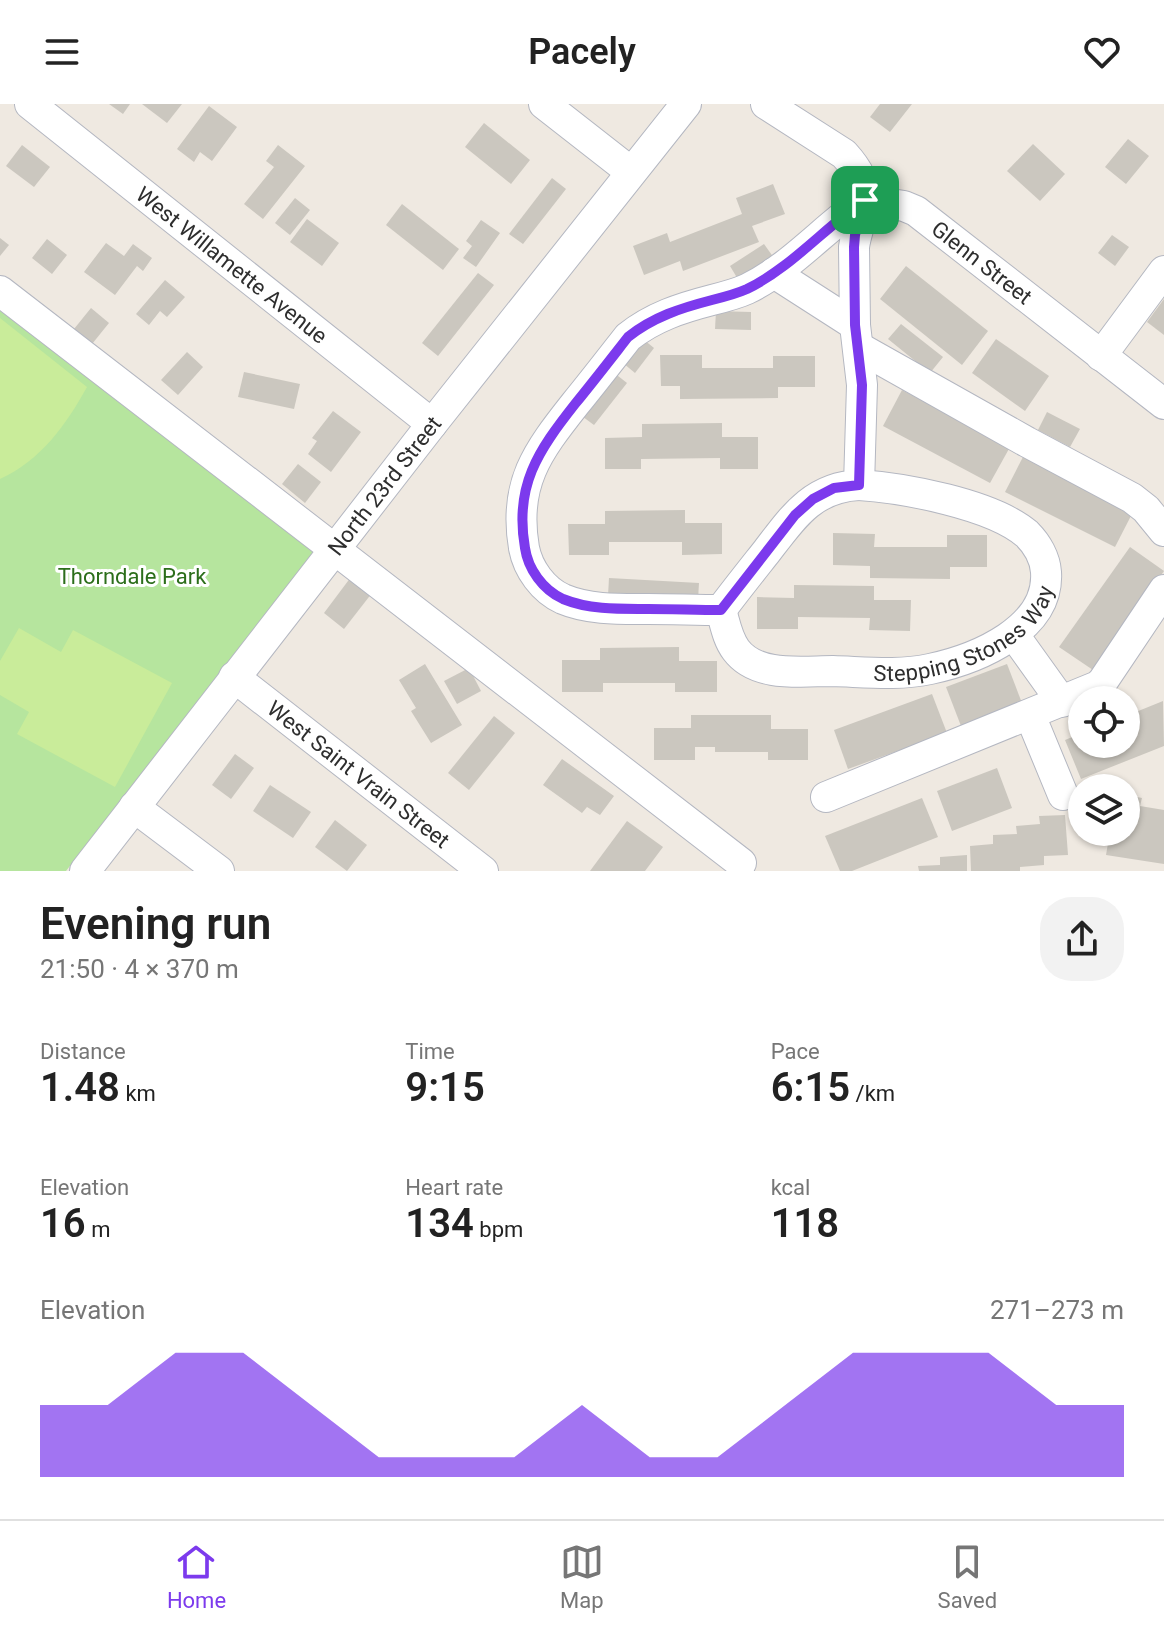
<!DOCTYPE html>
<html lang="en">
<head>
<meta charset="utf-8">
<style>
	:root { --surface:#fff; --page:#f2f2f2; --text:#222; --muted:#767676; --line:#e0e0e0; --accent:#7c3aed }
	body { margin:0; font-family:Roboto,sans-serif; background:var(--page); color:var(--text); height:100vh; display:flex; flex-direction:column; font-size:30px; white-space:nowrap }
	* { box-sizing:border-box; margin:0 }
	p { font-size:26px; color:var(--muted) }
	.icon { flex:none; width:44px; height:44px; fill:none; stroke:currentColor; stroke-width:2; stroke-linecap:round; stroke-linejoin:round }
	.map { position:relative; height:767px; overflow:hidden }
	.panel { display:flex; flex-direction:column; background:var(--surface); flex:1 }
	.panel>* { flex:none }
	.tools { position:absolute; left:1068px; top:582px; display:grid; gap:16px }
	.tools a { display:grid; place-items:center; width:72px; height:72px; border-radius:50%; background:var(--surface); box-shadow:0 2px 6px #0004; font-size:40px }
	.pin { position:absolute; display:grid; place-items:center; width:68px; height:68px; color:#fff; margin:-34px; border-radius:16px; box-shadow:0 4px 12px #0006 }
	.round { display:grid; place-items:center; flex:none; width:84px; height:84px; border-radius:32px; background:var(--page) }
	.overview { display:flex; align-items:center; justify-content:space-between; height:136px; padding:0 40px }
	h1 { font-size:44px; font-weight:600; line-height:60px }
	.figures { display:grid; grid-template-columns:repeat(3,1fr); gap:12px; height:136px; padding:8px 40px }
	.figures div { display:grid; align-content:center }
	.figures b { font-size:40px; font-weight:600 }
	.figures small { font-size:22px; font-weight:400 }
	.figures p { font-size:22px }
	.chart { height:224px; padding:16px 40px }
	.chart p { display:flex; justify-content:space-between }
	.chart svg { width:100%; height:144px; margin-top:8px; fill:var(--accent); opacity:.7 }
	header { display:flex; justify-content:space-between; align-items:center; height:104px; padding:0 40px; background:var(--surface); font-size:36px; font-weight:600 }
	.dock { display:flex; justify-content:space-around; align-items:center; height:112px; border-top:2px solid var(--line); background:var(--surface); font-size:22px; color:var(--muted) }
	.dock a { display:grid; justify-items:center; gap:4px }
	.dock .active { color:var(--accent) }
	.map>svg:first-child { display:block }
	.green { fill:#b6e59e }
	.pitch { fill:#c9ec9a }
	.building { fill:#cbc7bf }
	.lines { fill:none; stroke-linecap:round; stroke-linejoin:round }
	.minor-casing { stroke:#b4b7c1; stroke-width:32 }
	.minor { stroke:#fff; stroke-width:30 }
	.route-casing { stroke:#fff; stroke-width:16 }
	.route { stroke:#7c3aed; stroke-width:10 }
	.labels { text-anchor:middle; stroke-width:6; stroke-linejoin:round; paint-order:stroke }
	.street-label { font-size:22px; fill:#2e2e2e; stroke:#fff }
	.park-label { font-size:22px; fill:#2c6e1b; stroke:#fff }
</style>
</head>
<body>
<header><svg class="icon" aria-label="menu" viewBox="0 0 24 24"><path d="M4 6h16M4 12h16M4 18h16"/></svg>Pacely<svg class="icon" aria-label="heart" viewBox="0 0 24 24"><path d="M12 20l-8-8c-3-5 5-10 8-4 3-6 11-1 8 4z"/></svg></header>
<div class="map">
<svg width="1164" height="767" viewBox="0 0 1164 767">
	<rect width="100%" height="100%" fill="#efe9e1"/>
	<!-- green -->
	<polygon class="green" points="0,201 315,449 66,767 0,767"/>
	<!-- pitch -->
	<g class="pitch">
		<path d="M0 214 87 283C66 321 41 356 0 375Z"/>
		<polygon points="19,524 61,548 73,526 172,579 115,683 17,630 29,608 0,591 0,557"/>
	</g>
	<!-- building -->
	<g class="building">
		<polygon points="109,0 130,0 123,10"/>
		<polygon points="142,0 182,0 167,19"/>
		<polygon points="880,0 912,0 890,28 870,13"/>
		<polygon points="209,2 237,23 212,57 200,48 194,58 177,45"/>
		<polygon points="484,19 530,56 511,80 465,43"/>
		<polygon points="1128,35 1149,52 1126,80 1105,63"/>
		<polygon points="1033,40 1065,70 1040,97 1007,67"/>
		<polygon points="22,41 50,63 34,83 6,62"/>
		<polygon points="278,41 305,62 263,115 244,100 274,63 266,57"/>
		<polygon points="552,74 566,85 523,140 509,130"/>
		<polygon points="773,80 785,110 752,122 759,138 683,167 680,157 644,171 633,142 667,129 670,138 742,110 736,94"/>
		<polygon points="295,94 310,106 290,131 275,119"/>
		<polygon points="402,100 459,145 443,166 386,121"/>
		<polygon points="307,115 339,139 322,162 290,138"/>
		<polygon points="481,116 500,129 476,163 463,154 472,142 466,137"/>
		<polygon points="1112,131 1129,143 1115,162 1098,149"/>
		<polygon points="0,134 9,141 0,152"/>
		<polygon points="47,135 67,151 52,170 32,154"/>
		<polygon points="106,139 124,152 133,140 152,154 143,167 137,162 115,191 84,168"/>
		<polygon points="764,140 774,154 739,177 730,162"/>
		<polygon points="906,162 988,227 962,261 880,195"/>
		<polygon points="478,169 494,181 438,252 422,239"/>
		<polygon points="165,176 185,193 167,213 160,207 149,221 136,210"/>
		<polygon points="1164,195 1164,231 1147,218"/>
		<polygon points="91,204 109,219 92,240 74,225"/>
		<polygon points="716,207 751,208 751,226 715,225"/>
		<polygon points="901,220 943,253 930,269 888,235"/>
		<polygon points="643,235 654,244 635,269 623,259"/>
		<polygon points="996,235 1049,272 1025,307 972,269"/>
		<polygon points="187,248 203,263 178,291 161,276"/>
		<polygon points="660,251 702,251 702,264 773,264 773,252 815,252 815,283 778,283 778,294 680,295 680,282 661,282"/>
		<polygon points="244,268 300,280 294,305 238,293"/>
		<polygon points="613,268 627,279 594,321 579,310"/>
		<polygon points="902,286 1010,343 990,379 883,322"/>
		<polygon points="333,307 361,328 331,368 308,350 317,337 312,334"/>
		<polygon points="1047,308 1080,325 1070,343 1038,326"/>
		<polygon points="722,319 722,333 758,333 758,365 720,365 720,354 641,355 641,365 605,365 605,334 642,333 642,320"/>
		<polygon points="1024,351 1134,406 1115,443 1005,388"/>
		<polygon points="298,360 321,378 305,399 282,380"/>
		<polygon points="685,406 685,419 722,419 722,450 682,451 682,438 609,438 609,451 569,451 568,420 605,420 605,407"/>
		<polygon points="833,429 875,430 874,443 947,443 947,431 987,431 987,463 950,463 950,475 870,474 870,462 833,461"/>
		<polygon points="1130,443 1164,467 1093,566 1059,543"/>
		<polygon points="351,473 372,489 344,525 324,509"/>
		<polygon points="609,474 699,479 698,496 608,492"/>
		<polygon points="794,481 874,482 874,496 911,496 910,527 869,526 870,514 798,513 798,525 757,525 757,493 794,494"/>
		<polygon points="679,543 679,557 717,557 717,588 675,588 675,579 603,579 603,588 562,588 562,556 600,556 600,544"/>
		<polygon points="425,560 462,621 431,639 411,607 416,604 399,576"/>
		<polygon points="1007,560 1022,599 961,622 946,583"/>
		<polygon points="469,564 481,587 457,600 444,577"/>
		<polygon points="932,590 947,629 848,665 834,626"/>
		<polygon points="1163,597 1164,642 1081,675 1065,636 1082,629 1082,640 1126,640 1126,612"/>
		<polygon points="691,611 771,611 771,625 808,625 808,656 768,656 768,648 715,648 715,643 695,643 695,656 654,656 654,624 691,624"/>
		<polygon points="494,612 515,629 469,686 448,669"/>
		<polygon points="235,650 254,664 231,695 212,681"/>
		<polygon points="562,655 614,692 600,711 587,703 582,709 543,681"/>
		<polygon points="997,664 1012,704 952,727 937,687"/>
		<polygon points="270,681 311,708 293,734 253,707"/>
		<polygon points="1128,691 1142,694 1140,702 1164,706 1164,760 1106,751 1110,728 1126,728"/>
		<polygon points="922,694 938,733 852,767 840,767 825,732"/>
		<polygon points="1065,711 1068,751 1044,752 1044,761 1020,763 1020,767 971,767 970,742 993,740 993,731 1017,730 1016,722 1040,720 1039,712"/>
		<polygon points="335,716 367,741 347,767 315,743"/>
		<polygon points="627,717 663,743 645,767 590,767"/>
		<polygon points="967,751 967,767 919,767 918,762 940,761 940,753"/>
	</g>
	<g class="lines">
		<!-- minor casing -->
		<g class="minor-casing">
			<g id="minor">
				<path id="s1" d="M30 0 432 320"/>
				<polyline points="544,0 631,68"/>
				<path d="M766 0 844 50C855 62 867 80 865 98 863 113 856 128 854 143L855 221 862 281 859 381C813 383 793 413 767 447 752 466 736 486 721 506 697 506 672 505 648 505 620 505 589 506 563 495 543 486 528 465 524 444 513 380 537 348 575 300 593 278 610 256 628 233 653 213 681 204 712 196 724 193 736 190 747 185 792 163 824 124 865 96"/>
				<path id="s2" d="M865 96 904 102 916 107 1164 300"/>
				<polyline points="774,169 855,221"/>
				<polyline points="0,187 741,759"/>
				<polyline points="858,243 1027,338 1132,394 1146,405 1164,427"/>
				<polyline points="1101,252 1164,167"/>
				<path id="s3" d="M721 506C725 519 727 534 736 546 757 574 802 567 833 567 865 568 899 572 930 565 977 555 1050 525 1046 468 1045 454 1037 440 1027 430 992 400 904 384 859 381"/>
				<polyline points="1014,531 1062,598"/>
				<path id="s4" d="M234 573 483 767"/>
				<polyline points="1030,611 1063,691"/>
				<polyline points="826,693 1098,582 1103,577 1164,486"/>
				<polyline points="134,703 219,767"/>
				<path id="s5" d="M85 767 432 320 686 0"/>
			</g>
		</g>
		<!-- minor -->
		<use href="#minor" class="minor"/>
	</g>
	<g class="lines">
		<!-- route casing -->
		<g class="route-casing">
			<path id="route" d="M865 96 855 131 854 143 855 221 862 281 859 381 834 384 813 395 795 411 721 506C697 506 672 505 648 505 620 505 590 506 563 495 543 486 528 465 525 444 514 382 538 347 575 300 593 278 610 256 628 233 653 213 681 204 712 196 724 193 736 190 747 185 792 163 824 124 865 96Z"/>
		</g>
		<!-- route -->
		<use href="#route" class="route"/>
	</g>
	<g class="labels">
		<!-- street labels -->
		<g class="street-label">
			<text dy="8" stroke="none"><textPath href="#s2" startOffset="136">Glenn Street</textPath></text>
			<text dy="8" stroke="none"><textPath href="#s1" startOffset="258">West Willamette Avenue</textPath></text>
			<text dy="8" stroke="none"><textPath href="#s5" startOffset="488">North 23rd Street</textPath></text>
			<text dy="8" stroke="none"><textPath href="#s3" startOffset="290">Stepping Stones Way</textPath></text>
			<text dy="8" stroke="none"><textPath href="#s4" startOffset="158">West Saint Vrain Street</textPath></text>
		</g>
		<!-- park labels -->
		<g class="park-label">
			<text x="132" y="480">Thorndale Park</text>
		</g>
	</g>
</svg>
<div class="tools">
<a><svg class="icon" aria-label="locate" viewBox="0 0 24 24"><circle cx="12" cy="12" r="6"/><path d="M12 2v4M12 18v4M2 12h4M18 12h4"/></svg></a>
<a><svg class="icon" aria-label="layers" viewBox="0 0 24 24"><path d="M12 4l9 5-9 5-9-5zM3 14l9 5 9-5"/></svg></a>
</div>
<div class="pin" style="left:865px;top:96px;background:#1e9e55"><svg class="icon" aria-label="arrive" viewBox="0 0 24 24"><path d="M6 21V4h12l-3 4 3 4H6"/></svg></div>
</div>
<section class="panel">
<div class="overview"><div><h1>Evening run</h1><p>21:50 · 4 × 370 m</p></div><a class="round"><svg class="icon" aria-label="share" viewBox="0 0 24 24"><path d="M12 15V3M7 8l5-5 5 5M5 13v7h14v-7"/></svg></a></div>
<div class="figures">
<div><p>Distance</p><b>1.48<small> km</small></b></div>
<div><p>Time</p><b>9:15</b></div>
<div><p>Pace</p><b>6:15<small> /km</small></b></div>
</div>
<div class="figures">
<div><p>Elevation</p><b>16<small> m</small></b></div>
<div><p>Heart rate</p><b>134<small> bpm</small></b></div>
<div><p>kcal</p><b>118</b></div>
</div>
<div class="chart"><p><span>Elevation</span>271–273 m</p>
<svg viewBox="0 0 160 44" preserveAspectRatio="none"><path d="M0 44V22L10 22L20 6L30 6L40 22L50 38L60 38L70 38L80 22L90 38L100 38L110 22L120 6L130 6L140 6L150 22L160 22V44z"/></svg>
</div>
</section>
<nav class="dock">
<a class="active"><svg class="icon" aria-label="home" viewBox="0 0 24 24"><path d="M3 11l9-7 9 7M6 9v11h12V9"/></svg>Home</a>
<a><svg class="icon" aria-label="map" viewBox="0 0 24 24"><path d="M3 6l6-2 6 2 6-2v14l-6 2-6-2-6 2zM9 4v14M15 6v14"/></svg>Map</a>
<a><svg class="icon" aria-label="saved" viewBox="0 0 24 24"><path d="M7 4h10v16l-5-4-5 4z"/></svg>Saved</a>
</nav>
</body>
</html>
